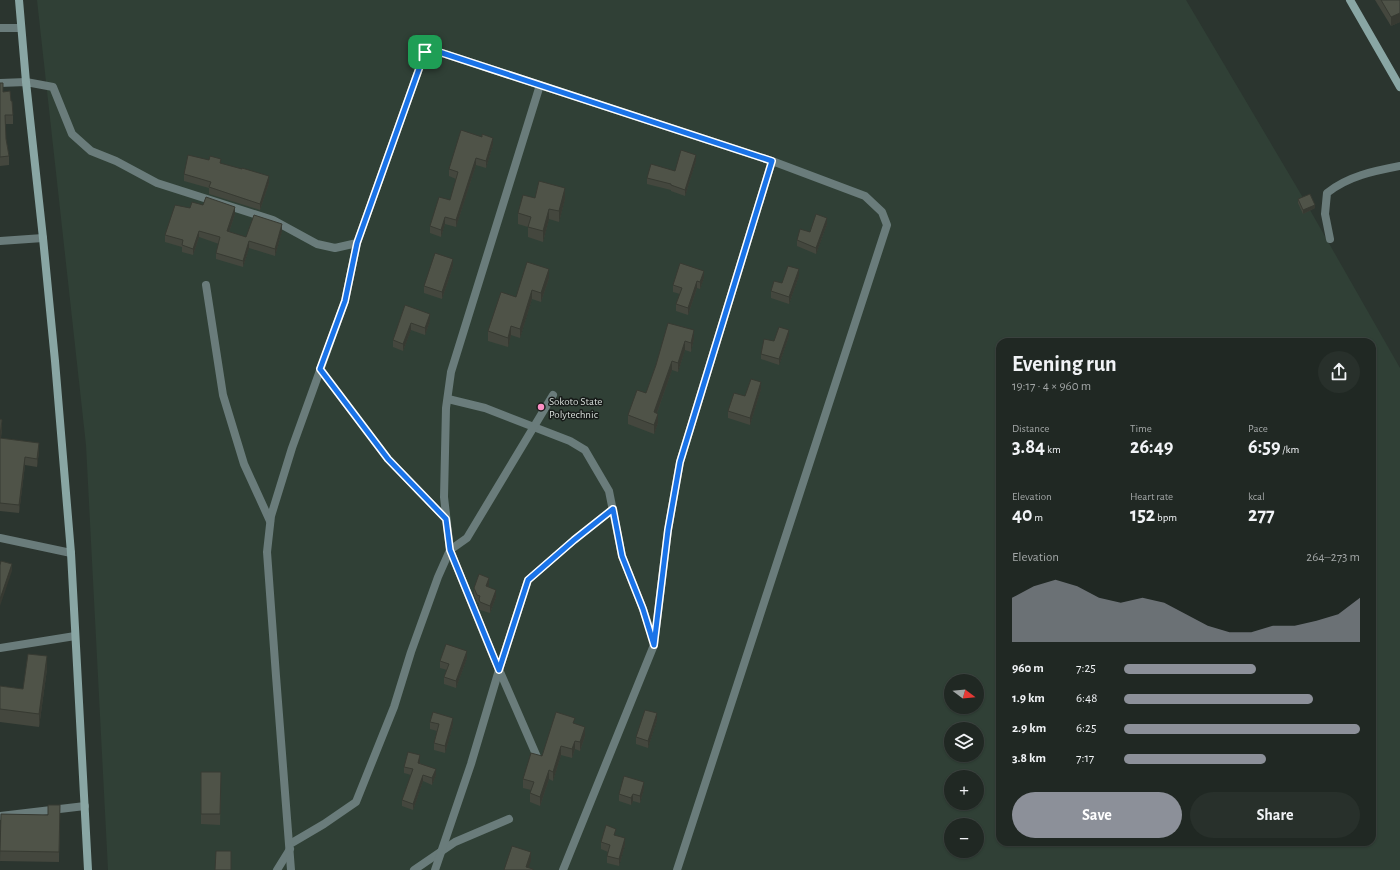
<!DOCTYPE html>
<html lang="en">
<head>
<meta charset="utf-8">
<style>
	:root { --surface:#202823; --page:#28302b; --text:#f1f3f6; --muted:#a2a6a6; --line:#3d4441; --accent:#8c9099 }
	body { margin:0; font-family:"Alegreya Sans",sans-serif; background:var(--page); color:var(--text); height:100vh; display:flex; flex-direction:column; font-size:15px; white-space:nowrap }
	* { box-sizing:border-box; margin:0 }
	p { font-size:13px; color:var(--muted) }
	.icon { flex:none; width:22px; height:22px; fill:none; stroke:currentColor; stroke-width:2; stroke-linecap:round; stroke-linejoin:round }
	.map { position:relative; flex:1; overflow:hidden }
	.details { position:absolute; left:996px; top:338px; width:380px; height:508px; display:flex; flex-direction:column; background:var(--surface); border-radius:12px; box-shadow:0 1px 3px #0004,0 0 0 1px var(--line) }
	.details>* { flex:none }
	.needle { width:26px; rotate:106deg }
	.controls { position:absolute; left:944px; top:674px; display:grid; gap:8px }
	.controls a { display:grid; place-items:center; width:40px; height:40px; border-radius:50%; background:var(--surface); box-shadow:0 1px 3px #0004,0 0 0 1px var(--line); font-size:20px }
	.pin { position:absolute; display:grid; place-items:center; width:34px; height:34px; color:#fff; margin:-17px; border-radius:8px; box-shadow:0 2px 6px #0006 }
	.round { display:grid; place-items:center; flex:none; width:42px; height:42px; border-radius:21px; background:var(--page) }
	.summary { display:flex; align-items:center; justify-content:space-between; height:68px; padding:0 16px }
	h1 { font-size:22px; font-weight:700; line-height:30px }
	.metrics { display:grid; grid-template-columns:repeat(3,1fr); gap:6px; height:68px; padding:4px 16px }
	.metrics div { display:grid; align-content:center }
	.metrics b { font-size:20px; font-weight:700 }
	.metrics small { font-size:11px; font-weight:400 }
	.metrics p { font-size:11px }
	.chart { height:112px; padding:8px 16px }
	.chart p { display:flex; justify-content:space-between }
	.chart svg { width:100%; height:72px; margin-top:4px; fill:var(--accent); opacity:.7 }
	.cta { display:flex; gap:8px; margin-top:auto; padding:8px 16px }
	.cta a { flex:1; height:46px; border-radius:24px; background:var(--accent); color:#fff; font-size:16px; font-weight:700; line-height:46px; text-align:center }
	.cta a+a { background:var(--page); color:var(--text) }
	ul { padding:0 16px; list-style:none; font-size:13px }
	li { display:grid; grid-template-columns:64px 48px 1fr; align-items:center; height:30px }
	li i { height:10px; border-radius:5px; background:var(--accent) }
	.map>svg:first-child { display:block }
	.built { fill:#304036; fill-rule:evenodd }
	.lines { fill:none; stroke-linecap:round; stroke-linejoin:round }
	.street { stroke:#6a7c7b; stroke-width:8 }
	.secondary { stroke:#89a6a4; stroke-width:8 }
	.wall { fill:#44473e }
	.shaded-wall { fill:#373a32 }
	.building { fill:#4f5348; stroke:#373a32 }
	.route-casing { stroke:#fff; stroke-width:8 }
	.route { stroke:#1a73e8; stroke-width:5 }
	.poi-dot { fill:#fb8fc4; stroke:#171b19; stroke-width:1.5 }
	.labels { text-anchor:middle; stroke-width:3; stroke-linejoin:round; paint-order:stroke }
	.poi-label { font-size:11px; fill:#d5dcd8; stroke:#171b19; text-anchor:start }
</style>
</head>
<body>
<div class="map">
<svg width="1400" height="870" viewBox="0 0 1400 870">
	<rect width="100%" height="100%" fill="#2b352f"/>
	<!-- built -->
	<path class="built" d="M37 0H1186L1302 196 1400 368V870H108L86 445ZM1000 342H1372V842H1000ZM951 681H977V707H951ZM951 729H977V755H951ZM951 777H977V803H951ZM951 825H977V851H951Z"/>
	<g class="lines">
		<!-- street -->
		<g class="street">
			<polyline points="0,28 21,28"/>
			<polyline points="0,83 26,82 53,87 72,134 91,151 116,161 157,183 273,220 317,244 335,248 357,243"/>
			<path d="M1330 239 1325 214 1327 193C1348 176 1374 171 1400 166"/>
			<polyline points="0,241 43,238"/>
			<polyline points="206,285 223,395 244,464 270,521"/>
			<polyline points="320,369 388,459 446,519"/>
			<polyline points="448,399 485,408 570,441 585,450 609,491 622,556 643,609 654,642"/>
			<polyline points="0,538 71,553"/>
			<polyline points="0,648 75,636"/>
			<polyline points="538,759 491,651 450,550 467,538 553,395"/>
			<polyline points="0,816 85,806"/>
			<polyline points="290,844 324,824 356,802 394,707 411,652 438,577 450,550 444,497 446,408 451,372 540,85"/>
			<polyline points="277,870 290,849"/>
			<polyline points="291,870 276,676 267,552 271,516 292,448 345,301 357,243 425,52 433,50 772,161 865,196 882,212 887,225 677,870"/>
			<polyline points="414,870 455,842 509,819"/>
			<polyline points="435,870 471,764 499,670 528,580 574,540 613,509"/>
			<polyline points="563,870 654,645 668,530 680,462 772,161"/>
		</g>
		<!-- secondary -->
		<g class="secondary">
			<polyline points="19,0 26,82 43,238 55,361 71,553 88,870"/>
			<polyline points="1350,0 1400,87"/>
		</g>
	</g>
	<!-- wall -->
	<g class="wall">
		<polygon points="1375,0 1400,0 1400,22 1391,26"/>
		<polygon points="0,83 3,92 11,101 13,115 13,124 6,124 6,139 9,156 9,165 0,166"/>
		<polygon points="493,145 486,168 476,165 456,227 445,224 441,237 430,233 430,226 450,200 456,179 449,176 449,169"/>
		<polygon points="696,161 685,196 671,191 671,190 647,184 647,178 675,171"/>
		<polygon points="221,164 269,183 260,210 209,194 209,188 184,181 184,174"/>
		<polygon points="535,198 565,199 559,222 549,219 543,242 528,237 528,227 518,224 518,213"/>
		<polygon points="1298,199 1315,208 1303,214 1298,203"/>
		<polygon points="203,205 235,214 229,232 246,237 282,231 275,256 249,248 243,267 216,259 216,253 219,244 199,237 193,255 182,252 182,247 165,242 165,235"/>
		<polygon points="827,224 816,254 797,246 797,240 810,232"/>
		<polygon points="453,266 442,299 424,293 424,286"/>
		<polygon points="799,276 789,304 771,298 771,291 782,283"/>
		<polygon points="549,278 541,302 532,299 520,338 511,335 508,347 488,341 488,331 516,297"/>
		<polygon points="704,278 700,289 697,288 688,315 676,311 676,304 680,294 673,292 673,285"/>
		<polygon points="405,305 430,321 425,335 411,330 403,351 393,347 393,340"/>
		<polygon points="668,323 694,339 691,352 685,350 678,372 672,370 657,413 658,423 654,434 628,424 628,415 646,393 656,365"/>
		<polygon points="789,336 779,365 761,359 761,354 774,341"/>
		<polygon points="761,389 750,425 728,418 728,411 745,396"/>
		<polygon points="0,419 2,428 1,438 39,451 37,467 25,465 19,513 0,511"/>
		<polygon points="489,585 488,586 496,597 490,613 480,610 479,606 479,603 477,602 474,595 474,588"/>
		<polygon points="467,658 456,688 444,684 444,677 447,670 440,668 440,661"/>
		<polygon points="47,669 39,727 0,722 0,686 23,689"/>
		<polygon points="657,720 648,748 636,744 636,737"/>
		<polygon points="430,722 453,725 445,753 434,750 434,743 437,731 430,729"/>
		<polygon points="575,724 585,736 580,751 575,749 572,758 561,755 553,781 549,779 540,806 530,802 530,793 531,790 523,788 523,779"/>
		<polygon points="420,762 420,763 436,775 432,785 423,781 413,810 402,806 402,800 411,775 404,773 404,767"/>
		<polygon points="201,772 221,772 220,825 201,824"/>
		<polygon points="644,789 640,803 633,801 631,805 619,801 619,794"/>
		<polygon points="60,805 59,862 0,861 1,814 48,815"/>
		<polygon points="616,836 625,845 619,866 607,863 607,856 608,852 601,849 601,842"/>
	</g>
	<!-- shaded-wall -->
	<g class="shaded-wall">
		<polygon points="1400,13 1400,22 1391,26 1391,17"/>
		<polygon points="493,138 493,145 486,168 486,161"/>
		<polygon points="696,155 696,161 685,196 685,190"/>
		<polygon points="476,158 476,165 456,227 456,220"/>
		<polygon points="269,176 269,183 260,210 260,204"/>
		<polygon points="565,188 565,199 559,222 559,211"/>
		<polygon points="1315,205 1315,208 1303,214 1303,210"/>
		<polygon points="235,207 235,214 227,238 227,231"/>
		<polygon points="549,209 549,219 543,242 543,231"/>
		<polygon points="445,217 445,224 441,237 441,230"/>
		<polygon points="827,218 827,224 816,254 816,248"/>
		<polygon points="282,224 282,231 275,256 275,249"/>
		<polygon points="199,231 199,237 193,255 193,249"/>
		<polygon points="249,241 249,248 243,267 243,261"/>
		<polygon points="453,259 453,266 442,299 442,292"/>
		<polygon points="549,269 549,278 541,302 541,293"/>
		<polygon points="799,269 799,276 789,304 789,297"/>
		<polygon points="704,271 704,278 700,289 700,282"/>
		<polygon points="697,281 697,288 688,315 688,308"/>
		<polygon points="532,290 532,299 520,338 520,329"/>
		<polygon points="430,314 430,321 425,335 425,328"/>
		<polygon points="411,323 411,330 403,351 403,344"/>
		<polygon points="511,326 511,335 508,347 508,338"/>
		<polygon points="694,330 694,339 691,352 691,343"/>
		<polygon points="789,330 789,336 779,365 779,359"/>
		<polygon points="685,341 685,350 678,372 678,363"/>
		<polygon points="672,361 672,370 654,421 654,412"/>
		<polygon points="761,382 761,389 750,425 750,418"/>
		<polygon points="658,414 658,423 654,434 654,425"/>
		<polygon points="2,420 2,428 0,444 0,436"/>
		<polygon points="39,443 39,451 37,467 37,459"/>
		<polygon points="25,457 25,465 19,513 19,505"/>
		<polygon points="12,564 12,571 0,606 0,599"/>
		<polygon points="489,578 489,585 486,593 486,586"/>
		<polygon points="496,590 496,597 490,613 490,606"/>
		<polygon points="467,651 467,658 456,688 456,681"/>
		<polygon points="47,656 47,669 39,727 39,714"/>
		<polygon points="657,713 657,720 648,748 648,741"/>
		<polygon points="453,718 453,725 445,753 445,746"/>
		<polygon points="585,727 585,736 580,751 580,742"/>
		<polygon points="575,741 575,749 572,758 572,749"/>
		<polygon points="561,746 561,755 553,781 553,772"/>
		<polygon points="420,755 420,762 418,769 418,763"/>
		<polygon points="436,769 436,775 432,785 432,778"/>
		<polygon points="549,770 549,779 540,806 540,797"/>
		<polygon points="423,775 423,781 413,810 413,804"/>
		<polygon points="644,782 644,789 640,803 640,796"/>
		<polygon points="633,794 633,801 631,805 631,798"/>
		<polygon points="625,838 625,845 619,866 619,859"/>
		<polygon points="531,852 531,861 528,870 526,867"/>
	</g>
	<!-- building -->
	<g class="building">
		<polygon points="1381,0 1400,0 1400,13 1391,17"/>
		<polygon points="0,83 3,83 3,92 10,91 11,101 12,101 13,115 5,115 6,139 9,156 0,157"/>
		<polygon points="461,130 482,137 482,134 493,138 486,161 476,158 456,220 445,217 441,230 430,226 439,197 450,200 458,172 449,169"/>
		<polygon points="681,150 696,155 685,190 671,185 671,184 647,178 651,164 675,171"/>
		<polygon points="188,155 209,160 210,156 221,159 220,163 242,169 242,168 269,176 260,204 209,187 211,182 184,174"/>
		<polygon points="539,181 565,188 559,211 549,209 543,231 528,227 531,217 518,213 523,195 535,198"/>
		<polygon points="1310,194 1315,205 1303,210 1298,199"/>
		<polygon points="206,197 235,207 227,231 246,237 254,215 282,224 275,249 249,241 243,261 216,253 220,237 199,231 193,249 182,245 183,240 165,235 175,205 190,208 192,202 203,205"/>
		<polygon points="816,214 827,218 816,248 797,240 800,229 810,232"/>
		<polygon points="435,253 453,259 442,292 424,286"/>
		<polygon points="527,262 549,269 541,293 532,290 520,329 511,326 508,338 488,331 501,292 516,297"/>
		<polygon points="680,263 704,271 700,282 697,281 688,308 676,304 682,288 673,285"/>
		<polygon points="788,266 799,269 789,297 771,291 774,281 782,283"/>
		<polygon points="405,305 430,314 425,328 411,323 403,344 393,340"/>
		<polygon points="668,323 694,330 691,343 685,341 678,363 672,361 654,412 658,414 654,425 628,415 637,390 646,393 656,365"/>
		<polygon points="779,327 789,330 779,359 761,354 764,339 774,341"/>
		<polygon points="751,379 761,382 750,418 728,411 734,393 745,396"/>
		<polygon points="0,419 2,420 0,436"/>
		<polygon points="0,438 39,443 37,459 25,457 19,505 0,503"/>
		<polygon points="1,561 12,564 0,599 0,565"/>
		<polygon points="479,574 489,578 486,586 496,590 490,606 480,602 479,599 480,596 477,595 474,588"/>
		<polygon points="446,644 467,651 456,681 444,677 449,664 440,661"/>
		<polygon points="28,654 47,656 39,714 0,709 0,686 23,689"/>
		<polygon points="645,710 657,713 648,741 636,737"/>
		<polygon points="433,712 453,718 445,746 434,743 439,724 430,722"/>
		<polygon points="556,712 575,718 573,723 585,727 580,742 575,741 572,749 561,746 553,772 549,770 540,797 530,793 534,782 523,779 531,753 542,756"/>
		<polygon points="408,752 420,755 418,763 436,769 432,778 423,775 413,804 402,800 413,769 404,767"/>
		<polygon points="201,772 221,772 220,814 201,814"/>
		<polygon points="624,776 644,782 640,796 633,794 631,798 619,794"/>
		<polygon points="48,805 60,805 59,852 0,851 1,814 48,815"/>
		<polygon points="606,825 616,829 614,835 625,838 619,859 607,856 610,845 601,842"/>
		<polygon points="512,846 531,852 526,867 533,869 533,870 504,870"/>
		<polygon points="216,851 231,851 231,870 215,870"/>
	</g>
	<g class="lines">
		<!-- route casing -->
		<g class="route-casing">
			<polygon id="route" points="433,50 772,161 680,462 668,530 654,645 643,609 622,556 613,509 574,540 528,580 499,670 450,550 446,519 388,459 320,369 345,301 357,243 425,52"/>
		</g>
		<!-- route -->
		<use href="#route" class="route"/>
	</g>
	<!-- markers -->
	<circle class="poi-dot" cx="541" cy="407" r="4"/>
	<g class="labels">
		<!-- poi labels -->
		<g class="poi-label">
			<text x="549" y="405">Sokoto State<tspan x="549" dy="13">Polytechnic</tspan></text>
		</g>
	</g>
</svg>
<div class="controls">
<a><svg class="needle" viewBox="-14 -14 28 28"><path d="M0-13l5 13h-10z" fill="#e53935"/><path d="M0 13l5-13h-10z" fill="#a2a6a6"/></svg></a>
<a><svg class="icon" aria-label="layers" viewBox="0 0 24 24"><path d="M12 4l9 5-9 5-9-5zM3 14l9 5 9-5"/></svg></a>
<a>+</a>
<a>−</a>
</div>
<div class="pin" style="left:425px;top:52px;background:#1e9e55"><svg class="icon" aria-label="arrive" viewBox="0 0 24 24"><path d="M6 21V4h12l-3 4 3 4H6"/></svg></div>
<section class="details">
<div class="summary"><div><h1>Evening run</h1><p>19:17 · 4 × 960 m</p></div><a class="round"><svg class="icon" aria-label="share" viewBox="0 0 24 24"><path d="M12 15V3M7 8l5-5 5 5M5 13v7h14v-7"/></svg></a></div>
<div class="metrics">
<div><p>Distance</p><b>3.84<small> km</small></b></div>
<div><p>Time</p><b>26:49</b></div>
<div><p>Pace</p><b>6:59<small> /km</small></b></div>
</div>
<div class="metrics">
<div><p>Elevation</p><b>40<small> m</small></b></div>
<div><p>Heart rate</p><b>152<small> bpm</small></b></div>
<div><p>kcal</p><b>277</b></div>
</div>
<div class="chart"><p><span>Elevation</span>264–273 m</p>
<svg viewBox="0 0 160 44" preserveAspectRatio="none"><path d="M0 44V17L10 10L20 6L30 10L40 17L50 20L60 17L70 20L80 27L90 34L100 38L110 38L120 34L130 34L140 31L150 27L160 17V44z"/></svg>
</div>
<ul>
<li><b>960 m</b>7:25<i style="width:56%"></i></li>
<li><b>1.9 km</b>6:48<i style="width:80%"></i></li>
<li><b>2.9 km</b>6:25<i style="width:100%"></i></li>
<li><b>3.8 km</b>7:17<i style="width:60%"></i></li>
</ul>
<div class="cta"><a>Save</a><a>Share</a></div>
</section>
</div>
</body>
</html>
